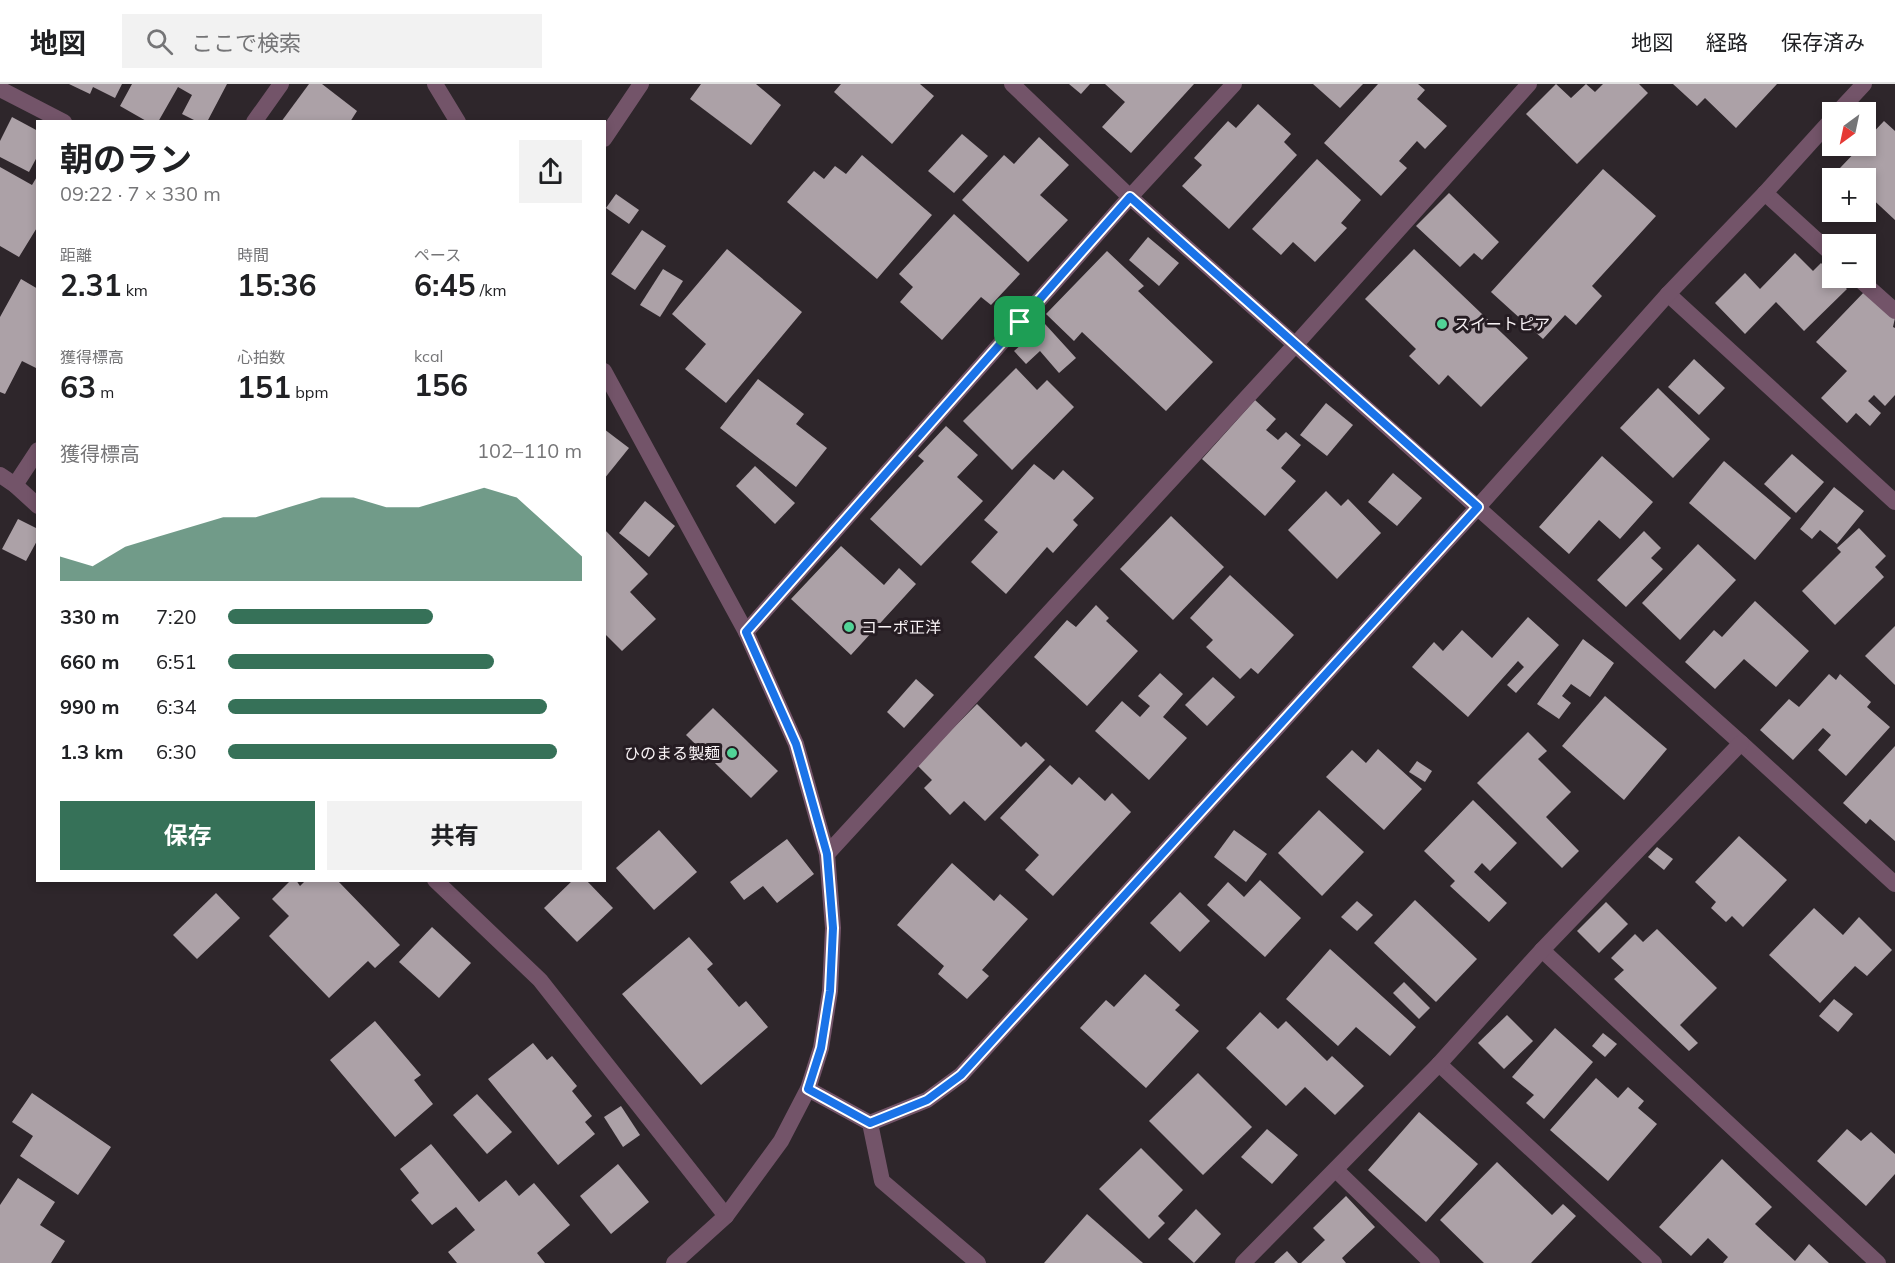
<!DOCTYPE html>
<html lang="ja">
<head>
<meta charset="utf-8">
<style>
	:root { --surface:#fff; --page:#f2f2f2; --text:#202124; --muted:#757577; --line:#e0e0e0; --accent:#367158 }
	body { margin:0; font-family:Mulish,"Noto Sans JP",sans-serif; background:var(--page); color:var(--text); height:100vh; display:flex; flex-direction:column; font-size:22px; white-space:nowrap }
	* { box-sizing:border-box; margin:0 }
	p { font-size:20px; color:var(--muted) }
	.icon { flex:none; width:33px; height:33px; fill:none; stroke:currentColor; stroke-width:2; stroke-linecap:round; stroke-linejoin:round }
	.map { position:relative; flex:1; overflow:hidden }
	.drawer { position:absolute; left:36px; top:36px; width:570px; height:762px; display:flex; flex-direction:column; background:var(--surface); border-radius:0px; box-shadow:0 3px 9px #0003 }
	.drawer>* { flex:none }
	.needle { width:39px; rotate:213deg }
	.fabs { position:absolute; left:1822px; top:18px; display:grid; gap:12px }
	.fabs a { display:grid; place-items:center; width:54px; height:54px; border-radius:0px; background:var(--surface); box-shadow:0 3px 9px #0003; font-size:30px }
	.pin { position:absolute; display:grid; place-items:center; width:51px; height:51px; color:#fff; margin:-26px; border-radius:12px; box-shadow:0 3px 9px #0006 }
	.round { display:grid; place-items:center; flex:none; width:63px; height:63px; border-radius:0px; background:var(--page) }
	.headline { display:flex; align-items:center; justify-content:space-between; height:102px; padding:0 24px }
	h1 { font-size:33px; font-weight:700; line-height:45px }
	.stats { display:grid; grid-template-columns:repeat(3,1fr); gap:9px; height:102px; padding:6px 24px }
	.stats div { display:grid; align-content:center }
	.stats b { font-size:30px; font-weight:700 }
	.stats small { font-size:16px; font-weight:400 }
	.stats p { font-size:16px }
	.chart { height:168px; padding:12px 24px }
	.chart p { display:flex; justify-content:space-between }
	.chart svg { width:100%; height:108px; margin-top:6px; fill:var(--accent); opacity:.7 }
	.button { display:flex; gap:12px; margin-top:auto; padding:12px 24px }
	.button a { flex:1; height:69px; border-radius:0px; background:var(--accent); color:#fff; font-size:24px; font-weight:700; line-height:69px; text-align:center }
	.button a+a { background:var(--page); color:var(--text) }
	ul { padding:0 24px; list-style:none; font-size:20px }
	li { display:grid; grid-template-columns:96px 72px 1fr; align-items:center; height:45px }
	li i { height:15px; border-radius:8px; background:var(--accent) }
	header { display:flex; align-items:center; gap:36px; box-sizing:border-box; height:84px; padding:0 30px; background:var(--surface); border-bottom:2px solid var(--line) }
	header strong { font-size:28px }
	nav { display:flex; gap:33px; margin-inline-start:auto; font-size:21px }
	.search { width:420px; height:54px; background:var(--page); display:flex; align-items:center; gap:15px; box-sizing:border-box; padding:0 21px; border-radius:0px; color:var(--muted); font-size:22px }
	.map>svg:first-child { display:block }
	.building { fill:#aca1a7 }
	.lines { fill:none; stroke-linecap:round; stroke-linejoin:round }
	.minor { stroke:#735469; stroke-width:16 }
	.tertiary { stroke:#735469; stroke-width:16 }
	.route-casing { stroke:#fff; stroke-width:12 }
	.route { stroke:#1a73e8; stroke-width:8 }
	.poi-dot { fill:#52d397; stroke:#251c22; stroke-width:2 }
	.labels { text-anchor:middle; stroke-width:6; stroke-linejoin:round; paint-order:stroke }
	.poi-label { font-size:16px; fill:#f8f2f5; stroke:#251c22; text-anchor:start }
</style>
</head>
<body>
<header>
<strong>地図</strong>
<div class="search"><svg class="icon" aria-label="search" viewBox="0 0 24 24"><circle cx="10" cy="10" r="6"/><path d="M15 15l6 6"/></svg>ここで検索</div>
<nav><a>地図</a><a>経路</a><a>保存済み</a></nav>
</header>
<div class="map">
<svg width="1895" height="1179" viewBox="0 0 1895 1179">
	<rect width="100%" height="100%" fill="#2e262b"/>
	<!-- building -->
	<g class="building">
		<polygon points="69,0 122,0 115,14 93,3 90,10"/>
		<polygon points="132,0 227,0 207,38 198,38 182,30 192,11 178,3 158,38 148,38 120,22"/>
		<polygon points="309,0 322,0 357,27 350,38 281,38"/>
		<polygon points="701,0 756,0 781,21 751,61 690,15"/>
		<polygon points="841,0 920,0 934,12 892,60 834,8"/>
		<polygon points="1069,0 1090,0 1081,10"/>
		<polygon points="1105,0 1194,0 1131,69 1102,43 1125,18"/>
		<polygon points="1313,0 1363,0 1340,24"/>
		<polygon points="1378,0 1418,0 1425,6 1417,15 1447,42 1425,65 1417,57 1399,77 1407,84 1381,112 1324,59"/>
		<polygon points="1556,0 1571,14 1586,0 1595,8 1603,0 1639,0 1648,9 1577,80 1526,30"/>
		<polygon points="1673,0 1777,0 1736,44 1705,14 1697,22"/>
		<polygon points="1258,20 1291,50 1284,58 1297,71 1229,145 1182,102 1202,81 1194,74 1228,37 1236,44"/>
		<polygon points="12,33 38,47 38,71 29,88 0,73 0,57"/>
		<polygon points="1884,37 1895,47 1895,136 1866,109 1866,94 1851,94 1840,84 1861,62 1866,62 1866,56"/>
		<polygon points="962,50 988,72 954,109 928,87"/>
		<polygon points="1039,53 1069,81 1040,111 1068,136 1028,178 962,116 1004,71 1014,80"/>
		<polygon points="862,71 932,131 877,195 787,118 814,87 824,95 835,82 846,90"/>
		<polygon points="1317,75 1361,116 1341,139 1347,144 1315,178 1293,158 1281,171 1252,145"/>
		<polygon points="0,83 32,101 38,91 38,142 19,173 0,162"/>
		<polygon points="1603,85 1656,132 1592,202 1602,212 1576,241 1565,231 1543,255 1491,208"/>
		<polygon points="1449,109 1499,158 1482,176 1474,169 1460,183 1416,142"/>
		<polygon points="616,110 639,126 629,140 606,124"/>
		<polygon points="954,130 1020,190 991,221 981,213 942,256 900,218 913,203 899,190"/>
		<polygon points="642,146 666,162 635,206 611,190"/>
		<polygon points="1148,153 1179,179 1159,202 1129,176"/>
		<polygon points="727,165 802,228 726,319 685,285 706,260 672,230"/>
		<polygon points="1414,165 1528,274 1481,323 1448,291 1439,301 1409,272 1416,265 1365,215"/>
		<polygon points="1107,167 1144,202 1138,207 1213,278 1166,327 1082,248 1074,257 1046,230"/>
		<polygon points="1795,169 1813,187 1821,179 1833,191 1833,194 1835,194 1847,205 1804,247 1776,218 1745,250 1715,219 1745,189 1760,205"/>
		<polygon points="663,185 683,197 660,233 640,221"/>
		<polygon points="21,195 38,205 38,285 22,277 5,310 0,308 0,233"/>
		<polygon points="1866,206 1895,234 1893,243 1895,244 1895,311 1885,322 1874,311 1868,317 1881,329 1870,342 1856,329 1847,339 1821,314 1847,287 1816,258"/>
		<polygon points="1045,240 1076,274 1059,289 1040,267 1026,280 1014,267"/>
		<polygon points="1694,275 1725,304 1699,331 1668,303"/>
		<polygon points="1016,284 1037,306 1047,296 1074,323 1012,386 963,337"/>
		<polygon points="758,295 804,330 796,340 827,364 796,403 720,344"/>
		<polygon points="1658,304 1710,355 1673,394 1620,344"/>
		<polygon points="1255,316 1276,335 1266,346 1278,356 1286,348 1301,361 1281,384 1296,397 1265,432 1202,375"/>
		<polygon points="1326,319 1353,341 1327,372 1300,351"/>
		<polygon points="946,342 978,371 957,393 983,417 921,482 870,435 924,377 918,372"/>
		<polygon points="604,345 629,364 604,395"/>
		<polygon points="1792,370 1824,398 1796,429 1764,400"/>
		<polygon points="1602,372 1653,418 1620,455 1599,436 1569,470 1539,443"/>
		<polygon points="1724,377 1791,434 1755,476 1689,419"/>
		<polygon points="1034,380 1054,396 1063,386 1094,414 1073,436 1078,441 1053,469 1047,463 1006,510 971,478 998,448 984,436"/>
		<polygon points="755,382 795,419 775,440 736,402"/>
		<polygon points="1393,389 1422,414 1397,442 1368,418"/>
		<polygon points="1834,403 1864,427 1837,460 1820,446 1812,455 1800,445"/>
		<polygon points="1326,407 1341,422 1348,415 1381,449 1337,495 1288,446"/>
		<polygon points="645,417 675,442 649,473 619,449"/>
		<polygon points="1171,432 1224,483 1173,536 1120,485"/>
		<polygon points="18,435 38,445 38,455 26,477 2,465"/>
		<polygon points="1859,444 1886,472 1875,483 1884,493 1835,541 1802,507 1841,468 1837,464"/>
		<polygon points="604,445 648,490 630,508 656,535 622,567 604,549"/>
		<polygon points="1644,447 1661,464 1651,474 1663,485 1626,523 1597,496"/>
		<polygon points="1698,460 1736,496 1680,556 1642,519"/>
		<polygon points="841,462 884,501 899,484 916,500 851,571 791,515"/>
		<polygon points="1230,491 1294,551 1258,590 1251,584 1240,595 1206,563 1213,556 1190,534"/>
		<polygon points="1755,517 1809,567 1776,603 1744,575 1715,605 1685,578 1714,546 1722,553"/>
		<polygon points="1096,521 1109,534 1106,537 1138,567 1087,622 1034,573 1067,536 1076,543"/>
		<polygon points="1528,533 1559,561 1516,609 1507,601 1524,583 1518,577 1468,633 1412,583 1434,558 1443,567 1462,546 1492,574"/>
		<polygon points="1895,542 1895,601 1865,572"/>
		<polygon points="1583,555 1614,579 1590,613 1571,600 1562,612 1571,619 1559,635 1537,620"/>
		<polygon points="1160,589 1183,610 1163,633 1187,654 1149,696 1095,647 1122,617 1140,633 1150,622 1138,612"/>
		<polygon points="1829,590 1836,596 1840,590 1871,618 1867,623 1890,643 1846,692 1818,666 1831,651 1823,644 1793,676 1760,646 1789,615 1799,623"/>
		<polygon points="1213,593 1235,613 1207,642 1185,621"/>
		<polygon points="916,595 934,611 904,644 887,628"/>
		<polygon points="1605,612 1667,665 1624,716 1562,662"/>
		<polygon points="977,620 1021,663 1026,658 1045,676 985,737 964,717 950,731 924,704 932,696 917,681"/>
		<polygon points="713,624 778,687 751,714 686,651"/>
		<polygon points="1528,648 1547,667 1538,675 1571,708 1546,733 1579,767 1562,784 1477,699"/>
		<polygon points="1895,662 1895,757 1870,735 1866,740 1843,719"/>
		<polygon points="1378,665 1422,705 1384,746 1326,693 1352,666 1366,679"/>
		<polygon points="1417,677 1432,687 1425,698 1409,688"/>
		<polygon points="1050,681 1072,701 1079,693 1105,717 1112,709 1131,728 1053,812 1025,786 1039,771 1000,734"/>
		<polygon points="1473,716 1517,759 1490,787 1482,779 1474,788 1507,819 1489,838 1450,802 1455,797 1424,767"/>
		<polygon points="1319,726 1364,768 1322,812 1278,769"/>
		<polygon points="659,746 697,788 654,826 616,784"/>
		<polygon points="1234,746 1267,770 1246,798 1214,773"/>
		<polygon points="1739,752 1787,796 1743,843 1732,832 1726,838 1711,824 1716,818 1695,798"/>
		<polygon points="787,755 814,790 777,819 763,802 744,816 730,798"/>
		<polygon points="1657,763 1673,775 1664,786 1648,773"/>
		<polygon points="952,779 994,817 1000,810 1028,835 982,886 989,892 967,915 938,890 944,882 897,841"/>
		<polygon points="291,796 296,796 300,802 306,796 337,796 400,861 375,884 368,877 329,914 269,852 289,832 272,815"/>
		<polygon points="573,796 586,796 613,824 577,858 544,824"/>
		<polygon points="1260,796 1301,834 1265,873 1207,821 1228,798 1244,813"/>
		<polygon points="1180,808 1210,837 1180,868 1150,839"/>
		<polygon points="216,809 240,834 197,875 173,851"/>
		<polygon points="1415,816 1477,875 1436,918 1374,859"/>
		<polygon points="1357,817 1373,831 1357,847 1341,833"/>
		<polygon points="1606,818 1628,840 1599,869 1577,847"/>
		<polygon points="1814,824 1843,851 1859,833 1892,866 1867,892 1855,882 1820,919 1769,871"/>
		<polygon points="432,843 471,879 439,914 399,878"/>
		<polygon points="1657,845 1717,904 1680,941 1698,959 1689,967 1614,895 1624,886 1611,874 1635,850 1643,858"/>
		<polygon points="689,853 713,880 707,885 739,923 746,917 768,943 701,1001 622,910"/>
		<polygon points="1330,865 1416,943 1390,972 1356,943 1338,962 1286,915"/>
		<polygon points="1145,890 1180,921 1175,926 1199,947 1146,1004 1080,944 1106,916 1114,923"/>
		<polygon points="1404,898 1430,924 1419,935 1393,909"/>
		<polygon points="1834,915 1853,930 1838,948 1819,932"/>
		<polygon points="1260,928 1278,945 1286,937 1327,977 1332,972 1364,1002 1335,1031 1305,1003 1286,1022 1226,964"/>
		<polygon points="1507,931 1533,957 1504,985 1478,959"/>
		<polygon points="375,937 421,991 414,996 433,1020 395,1053 330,976"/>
		<polygon points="1555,944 1593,978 1544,1035 1526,1019 1534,1011 1512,993"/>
		<polygon points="1603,949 1617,960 1605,973 1592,962"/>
		<polygon points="533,959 547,976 552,972 577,1002 572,1007 592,1032 585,1038 595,1050 558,1081 488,995"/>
		<polygon points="1198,989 1252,1043 1203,1091 1149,1037"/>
		<polygon points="1596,994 1618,1014 1628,1003 1644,1017 1638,1024 1657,1040 1608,1097 1550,1046"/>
		<polygon points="32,1009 111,1063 78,1111 20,1072 33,1052 12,1038"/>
		<polygon points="477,1010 512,1048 487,1070 453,1031"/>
		<polygon points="621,1022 640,1051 623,1063 604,1033"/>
		<polygon points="1419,1028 1478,1080 1426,1138 1368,1086"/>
		<polygon points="1267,1045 1298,1071 1272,1100 1241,1073"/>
		<polygon points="1847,1045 1861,1057 1871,1048 1895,1070 1895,1090 1866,1122 1817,1077"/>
		<polygon points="431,1060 479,1118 506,1096 519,1112 534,1099 570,1141 537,1169 545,1179 457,1179 448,1168 475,1146 456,1123 432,1141 411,1116 419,1109 400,1085"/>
		<polygon points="1141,1064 1183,1106 1158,1132 1165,1139 1149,1155 1099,1105"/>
		<polygon points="1722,1075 1772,1123 1755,1140 1795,1177 1809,1160 1829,1179 1723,1179 1728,1173 1708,1154 1691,1172 1659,1143"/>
		<polygon points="1497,1078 1552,1131 1563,1120 1576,1132 1531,1179 1484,1179 1440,1136"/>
		<polygon points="618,1080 649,1118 611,1150 580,1112"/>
		<polygon points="18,1094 55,1118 40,1141 65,1157 51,1179 0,1179 0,1121"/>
		<polygon points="1346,1112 1375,1143 1342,1174 1346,1179 1301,1179 1325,1156 1313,1144"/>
		<polygon points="1196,1125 1221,1150 1194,1179 1168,1155"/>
		<polygon points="1087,1130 1143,1179 1044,1179"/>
		<polygon points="1287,1167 1298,1179 1274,1179"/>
	</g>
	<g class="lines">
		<!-- minor -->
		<g class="minor">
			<polyline points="1012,0 1130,113 1741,659 1895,800"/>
			<polyline points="0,5 64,38"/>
			<polyline points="254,38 281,0"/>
			<polyline points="604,55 641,0"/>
			<polyline points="1765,109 1833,171"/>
			<polyline points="1858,194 1895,227"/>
			<polyline points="1668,210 1895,418"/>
			<polyline points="0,391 15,401 38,422"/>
			<polyline points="15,401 38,366"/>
			<polyline points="746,548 1130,113 1234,0"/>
			<polyline points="827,770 1296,260 1529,0"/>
			<polyline points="435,796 540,896 726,1132"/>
			<polyline points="1542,866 1878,1179"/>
			<polyline points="1439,980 1654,1179"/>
			<polyline points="870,1039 882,1097 978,1179"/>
			<polyline points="1336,1086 1432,1179"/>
			<polyline points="1243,1179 1439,980 1542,866 1741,659"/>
		</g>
		<!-- tertiary -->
		<g class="tertiary">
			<polyline points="435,0 458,38"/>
			<polyline points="1838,28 1864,0"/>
			<polyline points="604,287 746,548 796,660 827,770 833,844 830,907 821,964 808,1005 781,1057 726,1132 674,1179"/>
			<polyline points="808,1005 870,1039 927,1016 961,991 1478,423 1668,210 1765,109 1833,34"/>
		</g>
	</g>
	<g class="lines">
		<!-- route casing -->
		<g class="route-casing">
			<polygon id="route" points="1130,113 1478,423 961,991 927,1016 870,1039 808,1005 821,964 830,907 833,844 827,770 796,660 746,548"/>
		</g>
		<!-- route -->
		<use href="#route" class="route"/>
	</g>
	<!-- markers -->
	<g class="poi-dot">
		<circle cx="1442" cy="240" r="6"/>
		<circle cx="849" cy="543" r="6"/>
		<circle cx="732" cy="669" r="6"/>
	</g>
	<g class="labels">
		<!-- poi labels -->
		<g class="poi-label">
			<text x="1454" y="246">スイートピア</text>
			<text x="861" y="549">コーポ正洋</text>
			<text x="720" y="675" text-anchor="end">ひのまる製麺</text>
		</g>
	</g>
</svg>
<div class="fabs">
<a><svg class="needle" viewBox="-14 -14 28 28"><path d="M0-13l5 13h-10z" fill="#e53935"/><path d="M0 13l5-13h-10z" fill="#757577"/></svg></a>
<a>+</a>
<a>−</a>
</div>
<div class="pin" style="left:1020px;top:238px;background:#1e9e55"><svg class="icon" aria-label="arrive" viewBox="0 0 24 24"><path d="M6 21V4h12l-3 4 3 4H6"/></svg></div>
<section class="drawer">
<div class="headline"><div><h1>朝のラン</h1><p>09:22 · 7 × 330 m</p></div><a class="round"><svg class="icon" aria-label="share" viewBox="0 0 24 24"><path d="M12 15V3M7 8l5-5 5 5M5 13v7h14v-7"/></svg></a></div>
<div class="stats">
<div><p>距離</p><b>2.31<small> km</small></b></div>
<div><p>時間</p><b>15:36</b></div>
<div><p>ペース</p><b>6:45<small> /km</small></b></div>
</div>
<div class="stats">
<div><p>獲得標高</p><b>63<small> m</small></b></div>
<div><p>心拍数</p><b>151<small> bpm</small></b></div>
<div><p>kcal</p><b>156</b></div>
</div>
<div class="chart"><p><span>獲得標高</span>102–110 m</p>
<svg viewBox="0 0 160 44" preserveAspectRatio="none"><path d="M0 44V34L10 38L20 30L30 26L40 22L50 18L60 18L70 14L80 10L90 10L100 14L110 14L120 10L130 6L140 10L150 22L160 34V44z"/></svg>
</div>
<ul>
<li><b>330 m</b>7:20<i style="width:58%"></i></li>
<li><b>660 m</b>6:51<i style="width:75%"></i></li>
<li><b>990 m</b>6:34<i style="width:90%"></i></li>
<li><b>1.3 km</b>6:30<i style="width:93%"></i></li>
</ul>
<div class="button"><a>保存</a><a>共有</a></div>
</section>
</div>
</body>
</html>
